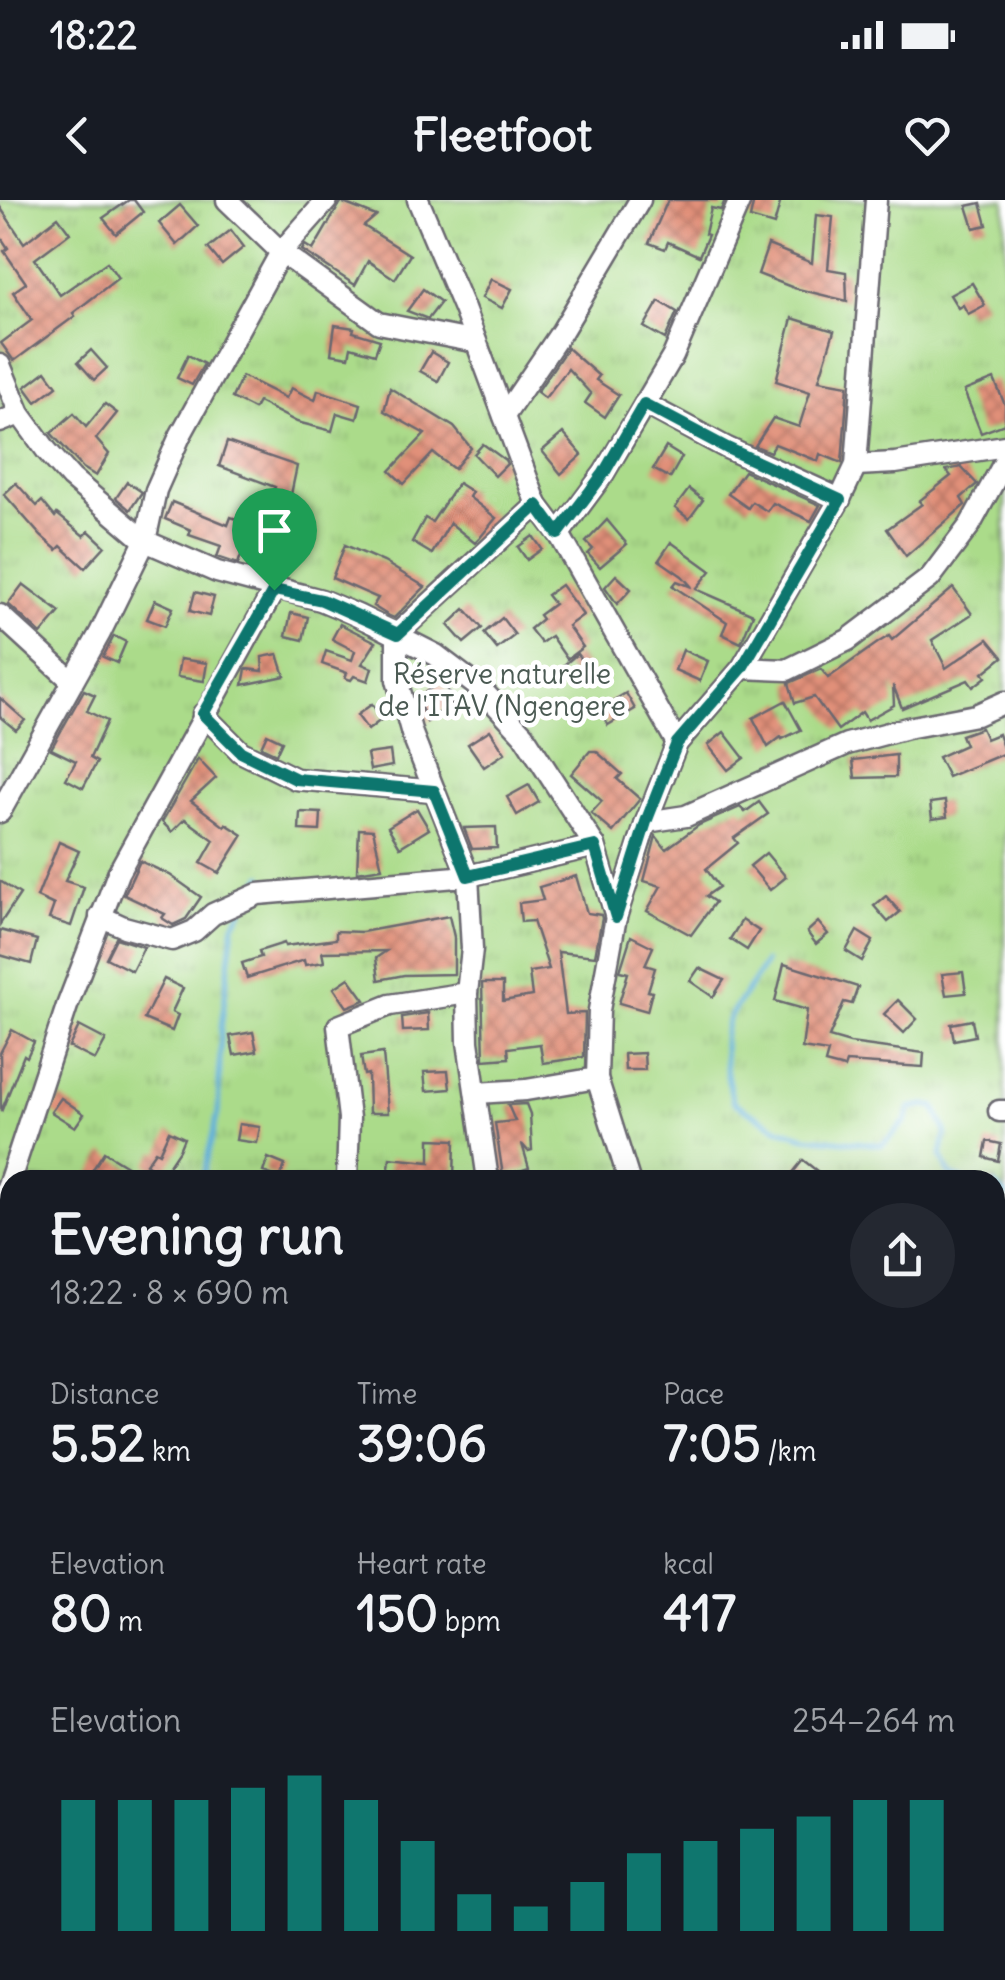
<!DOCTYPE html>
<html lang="en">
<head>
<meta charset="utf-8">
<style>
	:root { --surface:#171b24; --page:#242831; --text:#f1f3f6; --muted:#9ea1a6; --accent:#0f766e }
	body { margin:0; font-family:Delius,sans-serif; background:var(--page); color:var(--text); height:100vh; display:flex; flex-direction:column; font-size:38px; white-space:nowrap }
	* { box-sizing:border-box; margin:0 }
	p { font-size:32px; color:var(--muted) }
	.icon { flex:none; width:55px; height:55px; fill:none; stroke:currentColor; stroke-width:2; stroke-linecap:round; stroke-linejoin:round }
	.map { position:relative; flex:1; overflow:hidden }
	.drawer { position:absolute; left:0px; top:970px; width:1005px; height:810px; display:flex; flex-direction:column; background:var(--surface); border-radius:30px 30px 0 0; box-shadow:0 10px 40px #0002 }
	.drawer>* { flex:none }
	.pin { position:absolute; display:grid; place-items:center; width:85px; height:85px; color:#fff; margin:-102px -42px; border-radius:50% 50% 50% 0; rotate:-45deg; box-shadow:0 0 10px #0007 }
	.pin .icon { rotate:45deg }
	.round { display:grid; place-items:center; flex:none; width:105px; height:105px; border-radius:52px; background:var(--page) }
	.overview { display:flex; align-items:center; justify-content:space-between; height:170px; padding:0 50px }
	h1 { font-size:55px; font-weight:700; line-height:75px }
	.stats { display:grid; grid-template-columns:repeat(3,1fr); gap:15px; height:170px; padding:10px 50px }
	.stats div { display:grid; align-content:center }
	.stats b { font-size:50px; font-weight:700 }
	.stats small { font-size:28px; font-weight:400 }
	.stats p { font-size:28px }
	.chart { height:280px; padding:20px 50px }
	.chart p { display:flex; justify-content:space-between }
	.chart svg { width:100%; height:180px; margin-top:10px; stroke:var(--accent); stroke-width:6 }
	.status { display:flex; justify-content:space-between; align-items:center; height:70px; padding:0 50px; background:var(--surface); direction:ltr }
	.status svg { height:28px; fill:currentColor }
	header { display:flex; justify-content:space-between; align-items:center; height:130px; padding:0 50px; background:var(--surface); font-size:45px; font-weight:700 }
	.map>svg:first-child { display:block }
	.grass { fill:url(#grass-tufts); stroke:#667e62; stroke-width:2.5; fill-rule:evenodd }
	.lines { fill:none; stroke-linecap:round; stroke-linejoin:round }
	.stream { stroke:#61b0db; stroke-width:5 }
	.building { fill:url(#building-cross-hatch) }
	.street-casing { stroke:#6b6870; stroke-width:25 }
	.street { stroke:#fff; stroke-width:20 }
	.route-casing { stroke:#fff; stroke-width:20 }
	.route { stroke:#0f766e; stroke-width:12 }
	.labels { text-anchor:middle; stroke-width:9; stroke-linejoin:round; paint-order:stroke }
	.park-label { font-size:28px; fill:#4b5a53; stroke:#fff }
</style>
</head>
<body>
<div class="status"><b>18:22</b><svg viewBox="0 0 49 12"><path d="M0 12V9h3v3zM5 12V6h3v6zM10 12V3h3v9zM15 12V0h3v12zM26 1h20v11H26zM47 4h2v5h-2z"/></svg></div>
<header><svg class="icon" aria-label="back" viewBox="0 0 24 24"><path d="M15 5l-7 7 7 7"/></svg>Fleetfoot<svg class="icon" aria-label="heart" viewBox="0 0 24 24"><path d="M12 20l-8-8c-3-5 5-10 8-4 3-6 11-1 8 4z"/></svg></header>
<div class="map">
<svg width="1005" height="1780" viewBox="0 0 1005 1780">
	<defs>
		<pattern id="grass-tufts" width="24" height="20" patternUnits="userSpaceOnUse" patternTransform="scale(2.5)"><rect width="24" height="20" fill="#abdb8a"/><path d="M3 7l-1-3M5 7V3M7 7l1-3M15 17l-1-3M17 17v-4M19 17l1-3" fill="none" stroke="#93bc78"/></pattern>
		<pattern id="building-cross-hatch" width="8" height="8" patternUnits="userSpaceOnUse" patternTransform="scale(2.5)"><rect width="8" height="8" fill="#e19079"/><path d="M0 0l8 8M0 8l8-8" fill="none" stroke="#b67564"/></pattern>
	</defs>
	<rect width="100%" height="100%" fill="#fff"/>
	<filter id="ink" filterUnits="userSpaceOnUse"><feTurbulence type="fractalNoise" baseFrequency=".01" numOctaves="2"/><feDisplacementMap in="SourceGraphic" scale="20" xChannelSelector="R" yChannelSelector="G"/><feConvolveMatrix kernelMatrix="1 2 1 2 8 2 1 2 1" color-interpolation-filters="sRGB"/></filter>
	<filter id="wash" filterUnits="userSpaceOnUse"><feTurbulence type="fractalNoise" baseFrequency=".0048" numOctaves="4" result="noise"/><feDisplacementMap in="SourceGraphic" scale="40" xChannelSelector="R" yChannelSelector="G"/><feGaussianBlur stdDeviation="2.25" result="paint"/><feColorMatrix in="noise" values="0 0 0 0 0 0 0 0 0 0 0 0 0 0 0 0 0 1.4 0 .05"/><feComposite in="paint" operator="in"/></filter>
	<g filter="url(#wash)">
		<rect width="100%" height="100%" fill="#f3e9d2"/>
		<!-- grass -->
		<path class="grass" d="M0 0H1005V1780H0ZM10 980H995V1770H10Z"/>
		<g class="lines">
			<!-- stream -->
			<g class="stream">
				<polyline points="256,686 262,676"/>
				<path d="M765 762C755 782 741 797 730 816 718 838 727 878 733 902L779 929 806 937 882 945 906 921 910 908 925 905 935 907 946 932 941 955 950 975 964 980"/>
				<polyline points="202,980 218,913 221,828 234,724 243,709"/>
				<polyline points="995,985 1005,995"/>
				<polyline points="0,1501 10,1490"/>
			</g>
		</g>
		<g id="blocks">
			<!-- building -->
			<g class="building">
				<polygon points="129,0 134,0 143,12 116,34 103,18"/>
				<polygon points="668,0 725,0 721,10 711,8 705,34 708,35 699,56 668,42 665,49 649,43"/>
				<polygon points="754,0 781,0 774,25 750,18"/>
				<polygon points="341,2 376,16 364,26 410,55 395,79 368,61 355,85 302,50 305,45 313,50"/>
				<polygon points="981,3 987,25 974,28 967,6"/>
				<polygon points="180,5 198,26 177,45 159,23"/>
				<polygon points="0,7 24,43 58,17 70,33 35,59 60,95 107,62 118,78 73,113 75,116 14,161 1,143 32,120 13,92 26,83 4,51 8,48 0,36"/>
				<polygon points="816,15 833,17 828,69 846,72 847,101 794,88 758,74 768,45 812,63"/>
				<polygon points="231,30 244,47 222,65 208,48"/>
				<polygon points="491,79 512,89 502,108 482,98"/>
				<polygon points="972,83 985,105 968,114 963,105 958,108 950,95"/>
				<polygon points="423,89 441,102 428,119 407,111"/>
				<polygon points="659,101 677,112 665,139 644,127"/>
				<polygon points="792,118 834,131 819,180 848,185 842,263 820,254 818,261 775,244 770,252 755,246 773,218 799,227 810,192 776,181"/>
				<polygon points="335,125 354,128 353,132 380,140 375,154 351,147 349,157 331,154"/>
				<polygon points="567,148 599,176 596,180 619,195 605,217 585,203 591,194 568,169 545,198 537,192"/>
				<polygon points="91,150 107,168 94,180 78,162"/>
				<polygon points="431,152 448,162 438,181 420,171"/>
				<polygon points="188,155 204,164 192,185 177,178"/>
				<polygon points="46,171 57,186 36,202 25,187"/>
				<polygon points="242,176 286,198 291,188 315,200 318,190 361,204 357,219 337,213 332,231 297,222 258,202 254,209 232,198"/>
				<polygon points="994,179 1005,205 1005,224 981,233 964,191"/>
				<polygon points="390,188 454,227 471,248 454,269 433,253 404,284 390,271 425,234 384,211"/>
				<polygon points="105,204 117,213 96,239 109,254 96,276 83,268 51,233 74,213 86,227"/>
				<polygon points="563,233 582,255 561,274 542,251"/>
				<polygon points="227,242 297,266 289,304 271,299 275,287 219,266"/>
				<polygon points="483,244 505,260 507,264 495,276 474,254"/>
				<polygon points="666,247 682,257 670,278 653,269"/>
				<polygon points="961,267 977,284 961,298 965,305 906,356 887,329 922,304 919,301 951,276 946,270"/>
				<polygon points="744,271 820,305 811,321 773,303 767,311 752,302 748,308 728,294"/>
				<polygon points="127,282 142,292 130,310 116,298"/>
				<polygon points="16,283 37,306 42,301 55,317 57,314 84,336 89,331 105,346 85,368 61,346 57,350 41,336 4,294"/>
				<polygon points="458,283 472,292 469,297 496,318 479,339 475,343 450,323 432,354 412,342 425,318 432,322"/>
				<polygon points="689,289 703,300 689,319 675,308"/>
				<polygon points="172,302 228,325 231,317 252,324 238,364 217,357 221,346 189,335 191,330 165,319"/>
				<polygon points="607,320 627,344 600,367 588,354 593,349 586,342"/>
				<polygon points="285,331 303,340 291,366 272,357"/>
				<polygon points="533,336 542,349 527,360 518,347"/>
				<polygon points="671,342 711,371 696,389 753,414 741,443 722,434 727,422 673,386 677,381 692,387 682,376 659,360"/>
				<polygon points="345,345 384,362 425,387 394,418 389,416 373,406 378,398 332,378"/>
				<polygon points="616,375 631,389 617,404 605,387"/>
				<polygon points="23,384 60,412 41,434 8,404"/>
				<polygon points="561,385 583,415 568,426 583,447 567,459 551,436 541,443 530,429 542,419 539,415 554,404 547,395"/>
				<polygon points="953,388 972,414 932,440 946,468 988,439 1003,457 983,473 986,477 973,487 968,480 902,508 893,485 894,505 867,520 862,512 838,530 814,497 795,503 789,483 821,469 828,478 879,442 889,436 892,440"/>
				<polygon points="195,392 214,397 209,416 190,411"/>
				<polygon points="155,400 173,408 165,426 147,419"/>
				<polygon points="465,409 482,428 464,443 448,425"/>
				<polygon points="291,413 308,417 303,440 286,436"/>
				<polygon points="502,418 515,435 497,449 484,433"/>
				<polygon points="340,424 376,442 362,464 372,468 368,481 354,476 351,480 345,478 347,473 322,464 326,451 352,460 355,451 332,439"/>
				<polygon points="114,436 126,442 117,463 103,457"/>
				<polygon points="683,450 708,461 700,481 675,470"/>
				<polygon points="278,454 285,476 243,485 246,469 263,471 262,457"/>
				<polygon points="577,454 592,473 579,483 564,465"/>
				<polygon points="180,459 207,463 204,481 177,477"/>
				<polygon points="440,481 455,500 427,522 417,499"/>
				<polygon points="84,490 95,495 87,511 107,521 90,558 97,562 83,588 66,579 76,561 51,549"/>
				<polygon points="626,493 635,509 608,525 599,509"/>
				<polygon points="0,498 25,520 16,530 0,517"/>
				<polygon points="785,501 801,530 782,539 781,537 768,547 753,518"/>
				<polygon points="372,504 382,519 368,530 357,515"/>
				<polygon points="981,528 986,539 998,534 1005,553 948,577 938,557 965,545 961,535"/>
				<polygon points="490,530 505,553 484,567 468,544"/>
				<polygon points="724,532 744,558 728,570 708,545"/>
				<polygon points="267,534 282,541 276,554 261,547"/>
				<polygon points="390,551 392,566 370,570 367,554"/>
				<polygon points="590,551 596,551 622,574 617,579 640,599 613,632 591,613 602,601 571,574"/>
				<polygon points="896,555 896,577 855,578 853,560"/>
				<polygon points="198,559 216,578 191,601 225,627 226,624 243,635 219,673 201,663 214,640 185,619 172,632 162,622"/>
				<polygon points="529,585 539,602 517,615 507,597"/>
				<polygon points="945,601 947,617 932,619 930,603"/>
				<polygon points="759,602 768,614 734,638 738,643 706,669 719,687 706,696 715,702 691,735 647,711 661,686 644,681 656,636 666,649 699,625 740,607 745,612"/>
				<polygon points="417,609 429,629 400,647 388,627"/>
				<polygon points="300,612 321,613 320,631 299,630"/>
				<polygon points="496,627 497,648 472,649 464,628"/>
				<polygon points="359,629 373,630 382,668 357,672"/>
				<polygon points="59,642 79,651 65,681 84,687 71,726 49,719 54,705 37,697"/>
				<polygon points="766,653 786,677 770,690 750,666"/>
				<polygon points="140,661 170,675 201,697 186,719 173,725 162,718 165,714 124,695"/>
				<polygon points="576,676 587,713 601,715 602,718 595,756 558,752 566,814 585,813 584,857 543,863 540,844 508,848 509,858 484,860 482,783 503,783 503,801 532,796 529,772 549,769 533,721 521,722 519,703 543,700 539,687"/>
				<polygon points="0,681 20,694 0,724"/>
				<polygon points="886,696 900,712 888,722 874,706"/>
				<polygon points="449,716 454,737 454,774 404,775 379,780 376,758 386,751 322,752 324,762 305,765 304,760 247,778 242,763 261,757 259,751 284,743 285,746 336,739 336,731 362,732"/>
				<polygon points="742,720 759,731 747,750 730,739"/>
				<polygon points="818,722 828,734 816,744 807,732"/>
				<polygon points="0,730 37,740 31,764 0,755"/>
				<polygon points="857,731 873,741 862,761 846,751"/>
				<polygon points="631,736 653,747 645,765 655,768 648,791 652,792 647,811 619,803 628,773 620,771"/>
				<polygon points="116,738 144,747 132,771 106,758"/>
				<polygon points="784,764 858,787 852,804 844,802 829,837 850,843 924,853 923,867 846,862 844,868 825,863 828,852 802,848 807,810 775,801"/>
				<polygon points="699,768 724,780 713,797 690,781"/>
				<polygon points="963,772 966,793 946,795 942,774"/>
				<polygon points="349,778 365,800 347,807 334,788"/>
				<polygon points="164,779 183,788 172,812 178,815 172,831 144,819"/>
				<polygon points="898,800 917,819 904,833 884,814"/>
				<polygon points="428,813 429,830 403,831 402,817"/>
				<polygon points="972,820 975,836 954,840 951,824"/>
				<polygon points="79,826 106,840 95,860 69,847"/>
				<polygon points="12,830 34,842 27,857 24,855 1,912 0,853"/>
				<polygon points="253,832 257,851 234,855 230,836"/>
				<polygon points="383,853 388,913 369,913 368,874 364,875 361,856"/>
				<polygon points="644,853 645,870 625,870 624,854"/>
				<polygon points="448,871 450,889 426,891 424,872"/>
				<polygon points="61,898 84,914 75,927 51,912"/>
				<polygon points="526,904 530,914 532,950 528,951 522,944 529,968 503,976 495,923 515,921 508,905"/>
				<polygon points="239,924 260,927 257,943 236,940"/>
				<polygon points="169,931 184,938 179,950 159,980 147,980 152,968 146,964 155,951 159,953"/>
				<polygon points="430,939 455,940 454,980 388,980 390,958 430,962"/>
				<polygon points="987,941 1001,944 998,961 984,957"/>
				<polygon points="104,952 133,970 127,980 86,980"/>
				<polygon points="268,958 285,965 280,978 263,972"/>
				<polygon points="803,960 817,971 810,980 787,980"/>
			</g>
		</g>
	</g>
	<g filter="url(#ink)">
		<use href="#blocks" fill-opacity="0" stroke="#6b6870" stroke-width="2.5"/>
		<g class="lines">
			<!-- street casing -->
			<g class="street-casing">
				<g id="street">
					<polyline points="227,0 281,52 379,123 476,142"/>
					<polyline points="418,0 464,109 537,305 559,334 677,543"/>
					<polyline points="0,165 20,214 47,251 71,278 145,341 217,372 321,400 357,415 436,455 481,489 523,534 595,646 616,717"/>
					<polyline points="645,204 727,248 840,299"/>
					<polyline points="504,216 562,131 640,0"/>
					<polyline points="0,222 20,214"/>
					<polyline points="856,265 895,263 1005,246"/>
					<polyline points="559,334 604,273 673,156 740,0"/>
					<polyline points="0,415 72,481"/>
					<polyline points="742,468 787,470 848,440 930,378 970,325 1005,261"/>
					<polyline points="203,514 241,552 296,579 434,591"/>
					<polyline points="0,612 100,433 145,341 156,290 180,236 281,52 327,0"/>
					<polyline points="646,622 686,616 847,544 907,528 976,515 1005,502"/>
					<polyline points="100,716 124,727 172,740 194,731 213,714 258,694 468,676 595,646"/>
					<polyline points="477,893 526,890 597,878"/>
					<polyline points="999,911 1005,911"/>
					<polyline points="10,980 67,806 118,673 274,390"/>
					<polyline points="347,980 349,918 338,826 390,805 467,793"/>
					<polyline points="488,980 468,842 467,793 472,749 468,676 412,534 397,480 397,434 537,305"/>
					<polyline points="629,980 597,878 599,810 616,717 646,622 677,543 742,468 840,299 856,265 876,0"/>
					<polyline points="0,1004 10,980"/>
					<polyline points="0,1169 10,1173"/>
					<polyline points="0,1293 10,1298"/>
					<polyline points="832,1770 833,1780"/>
					<polyline points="311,1780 313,1770"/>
					<path d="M657 1780C675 1774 693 1770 709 1780"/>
				</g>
			</g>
			<!-- street -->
			<use href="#street" class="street"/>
		</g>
	</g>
	<g class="lines" filter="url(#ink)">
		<!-- route casing -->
		<g class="route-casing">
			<polygon id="route" points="644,204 727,248 840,300 742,468 677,543 646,622 616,717 595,646 468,676 434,591 296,579 241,552 203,514 274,390 322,400 398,434 537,305 558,334 604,273"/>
		</g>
		<!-- route -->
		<use href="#route" class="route"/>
	</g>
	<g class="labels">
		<!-- park labels -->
		<g class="park-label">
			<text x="502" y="484">Réserve naturelle<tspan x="502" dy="32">de l'ITAV (Ngengere</tspan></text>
		</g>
	</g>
</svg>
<div class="pin" style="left:274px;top:390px;background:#1e9e55"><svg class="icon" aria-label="arrive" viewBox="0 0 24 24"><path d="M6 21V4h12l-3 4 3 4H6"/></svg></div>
<section class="drawer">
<div class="overview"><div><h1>Evening run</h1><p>18:22 · 8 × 690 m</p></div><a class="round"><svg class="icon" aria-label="share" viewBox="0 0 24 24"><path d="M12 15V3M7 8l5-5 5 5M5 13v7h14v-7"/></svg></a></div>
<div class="stats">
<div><p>Distance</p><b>5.52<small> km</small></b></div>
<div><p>Time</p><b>39:06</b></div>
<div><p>Pace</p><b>7:05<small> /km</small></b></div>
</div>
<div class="stats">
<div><p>Elevation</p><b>80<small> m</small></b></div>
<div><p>Heart rate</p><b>150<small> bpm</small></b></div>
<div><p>kcal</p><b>417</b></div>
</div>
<div class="chart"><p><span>Elevation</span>254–264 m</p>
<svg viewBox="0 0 160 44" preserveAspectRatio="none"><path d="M5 44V12M15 44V12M25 44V12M35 44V9M45 44V6M55 44V12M65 44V22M75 44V35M85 44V38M95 44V32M105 44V25M115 44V22M125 44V19M135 44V16M145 44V12M155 44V12"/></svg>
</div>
</section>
</div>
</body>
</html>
